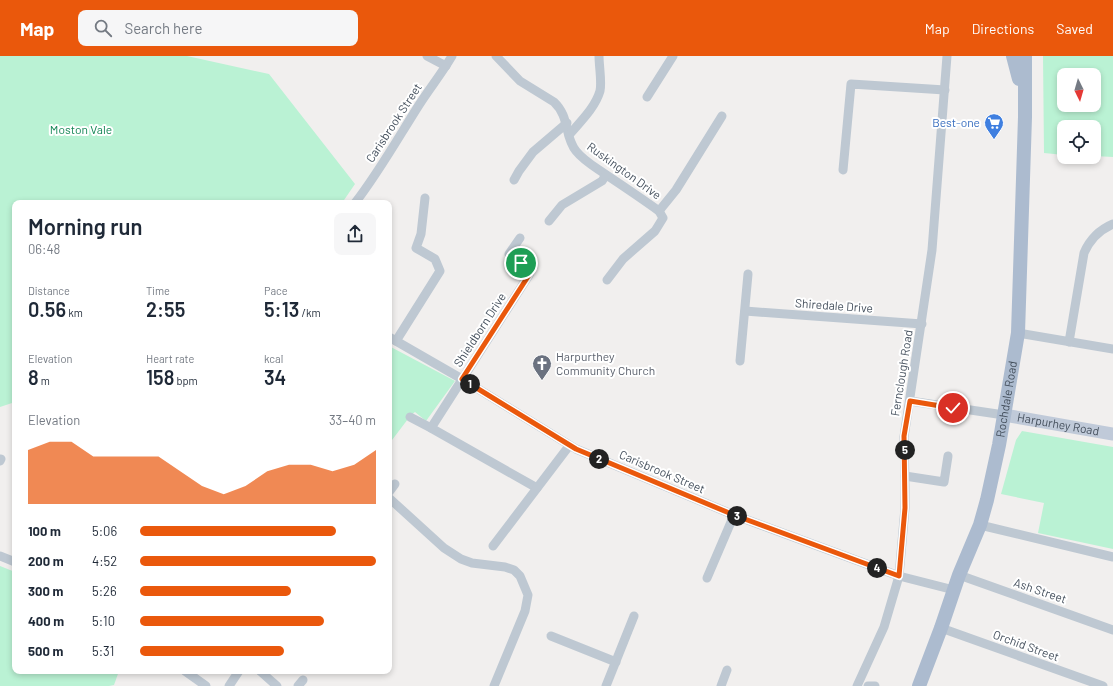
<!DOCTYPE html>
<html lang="en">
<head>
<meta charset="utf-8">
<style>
	:root { --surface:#fff; --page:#f6f6f7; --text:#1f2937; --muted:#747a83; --accent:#ea580c }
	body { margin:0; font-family:Barlow,sans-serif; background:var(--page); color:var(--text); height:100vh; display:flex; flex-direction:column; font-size:15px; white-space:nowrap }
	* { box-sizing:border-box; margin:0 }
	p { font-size:13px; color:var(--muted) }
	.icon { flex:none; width:22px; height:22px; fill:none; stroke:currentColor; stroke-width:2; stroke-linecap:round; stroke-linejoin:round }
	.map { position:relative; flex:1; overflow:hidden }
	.drawer { position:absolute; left:12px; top:144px; width:380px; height:474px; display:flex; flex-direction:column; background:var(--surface); border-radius:8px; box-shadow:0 2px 6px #0003 }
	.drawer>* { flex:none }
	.needle { width:26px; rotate:175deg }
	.controls { position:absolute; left:1057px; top:12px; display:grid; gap:8px }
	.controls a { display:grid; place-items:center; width:44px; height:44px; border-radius:8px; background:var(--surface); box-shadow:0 2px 6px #0003; font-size:20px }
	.pin { position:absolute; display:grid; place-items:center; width:34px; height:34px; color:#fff; margin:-17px; border:2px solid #fff; border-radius:50%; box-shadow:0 1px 4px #0007 }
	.km { position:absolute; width:20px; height:20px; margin:-10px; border-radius:50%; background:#222; color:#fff; font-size:11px; line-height:20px; text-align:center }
	.round { display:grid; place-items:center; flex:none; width:42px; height:42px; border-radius:8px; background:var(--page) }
	.summary { display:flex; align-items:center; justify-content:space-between; height:68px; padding:0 16px }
	h1 { font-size:22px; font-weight:600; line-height:30px }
	.stats { display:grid; grid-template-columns:repeat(3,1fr); gap:6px; height:68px; padding:4px 16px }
	.stats div { display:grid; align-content:center }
	.stats b { font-size:20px; font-weight:600 }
	.stats small { font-size:11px; font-weight:400 }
	.stats p { font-size:11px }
	.chart { height:112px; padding:8px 16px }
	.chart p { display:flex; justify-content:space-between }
	.chart svg { width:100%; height:72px; margin-top:4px; fill:var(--accent); opacity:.7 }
	ul { padding:0 16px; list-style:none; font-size:13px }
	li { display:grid; grid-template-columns:64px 48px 1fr; align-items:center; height:30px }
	li i { height:10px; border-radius:5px; background:var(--accent) }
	header { display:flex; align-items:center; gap:24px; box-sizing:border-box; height:56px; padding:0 20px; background:var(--accent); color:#fff }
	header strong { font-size:19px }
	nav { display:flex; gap:22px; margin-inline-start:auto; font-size:14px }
	.search { width:280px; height:36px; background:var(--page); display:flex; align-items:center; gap:10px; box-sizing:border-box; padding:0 14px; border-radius:8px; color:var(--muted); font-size:15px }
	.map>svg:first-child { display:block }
	.green { fill:#baf2d4; fill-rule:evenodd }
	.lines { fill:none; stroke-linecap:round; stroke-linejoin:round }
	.street { stroke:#bec8d2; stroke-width:9 }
	.secondary { stroke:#c0cad9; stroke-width:13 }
	.primary { stroke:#acbbcf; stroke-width:14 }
	.route-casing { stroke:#fff; stroke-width:8 }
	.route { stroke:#ea580c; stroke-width:5 }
	.labels { text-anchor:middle; stroke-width:4; stroke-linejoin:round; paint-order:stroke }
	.street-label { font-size:12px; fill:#45505d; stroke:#fff }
	.shop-label { font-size:12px; fill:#366cbe; stroke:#fff; text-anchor:end }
	.park-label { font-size:12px; fill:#118453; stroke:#fff }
	.worship-label { font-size:12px; fill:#5b616d; stroke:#fff; text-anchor:start }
</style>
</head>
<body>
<header>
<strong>Map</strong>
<div class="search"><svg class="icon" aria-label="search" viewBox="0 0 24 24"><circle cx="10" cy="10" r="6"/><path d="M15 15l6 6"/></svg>Search here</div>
<nav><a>Map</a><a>Directions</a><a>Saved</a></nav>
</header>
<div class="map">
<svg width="1113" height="630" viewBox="0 0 1113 630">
	<rect width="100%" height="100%" fill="#f1efee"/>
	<!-- green -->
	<g class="green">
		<polygon points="0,0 187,0 269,18 355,128 342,147 15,147 15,346 0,351"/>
		<path d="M1043 0H1113V101L1094 100V71H1064V99L1044 97ZM1064 19H1094V49H1064Z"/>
		<polygon points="389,290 455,325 426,365 415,356 411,359 389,388"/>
		<polygon points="1022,375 1113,391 1113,493 1038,477 1044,447 1001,438 1016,384"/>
		<polygon points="0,510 15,516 15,615 119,615 114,629 109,630 0,630"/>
	</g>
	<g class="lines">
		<!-- street -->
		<g class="street">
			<polyline points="427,0 446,10"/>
			<path d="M496 0 520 25 554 46C570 61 564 80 576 95 584 105 595 111 605 118 623 130 641 142 659 155L663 162 655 175 623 203 607 224"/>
			<polyline points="647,41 673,0"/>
			<path d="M569 79C580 66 595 52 600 35 602 26 599 10 599 0"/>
			<polyline points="843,114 851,28 945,34"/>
			<polyline points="514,124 519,115 533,96 567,67"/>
			<path d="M355 147C379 116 398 82 419 49 430 32 442 17 452 0"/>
			<polyline points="659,155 676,134 722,60"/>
			<polyline points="549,165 562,149 602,125 606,119"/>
			<polyline points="745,255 922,268"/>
			<polyline points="1018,277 1113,293"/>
			<polyline points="389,281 462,323 576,393 734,459 899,520 954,534"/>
			<polyline points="396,285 440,215 435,203 416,192 421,178 425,142"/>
			<path d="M1069 286 1084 197C1090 183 1099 174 1113 168"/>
			<polyline points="740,305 748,218"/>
			<polyline points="910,345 1004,359"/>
			<polyline points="410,361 431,372 537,432"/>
			<path d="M431 372 529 219C529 208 518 204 509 198L520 182"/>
			<polyline points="0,405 1,403"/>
			<polyline points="905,420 944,426 948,400"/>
			<polyline points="389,436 395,428"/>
			<polyline points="389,442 444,492 461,503 472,507 505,511 514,514 520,520 528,539 525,555 494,630"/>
			<polyline points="980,469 1113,501"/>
			<polyline points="493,490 569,390"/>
			<polyline points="0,500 15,506"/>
			<polyline points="959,519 1113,574"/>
			<polyline points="707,522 734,459"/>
			<polyline points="941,572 1103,630"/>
			<polyline points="551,580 616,606"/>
			<polyline points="185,615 206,630"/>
			<polyline points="260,615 277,630"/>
			<polyline points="229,630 239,615"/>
			<polyline points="298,630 303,624"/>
			<polyline points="606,630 634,560"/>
			<polyline points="721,630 727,614"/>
			<polyline points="857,630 884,571 899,520 905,452 905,430 904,381 932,194 947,0"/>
			<polyline points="868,630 875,630"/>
		</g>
		<!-- secondary -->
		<path class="secondary" id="s1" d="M1004 359 1113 378"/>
		<!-- primary -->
		<g class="primary">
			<polyline points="1013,0 1019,23"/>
			<path id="s2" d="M919 630 941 572 959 519 980 469 987 444 999 389 1008 336 1018 277 1025 61V0"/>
		</g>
	</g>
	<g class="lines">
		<!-- route casing -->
		<g class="route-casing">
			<polyline id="route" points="521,207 528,212 529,219 462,323 576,393 734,459 899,520 905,452 904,380 910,345 953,352"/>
		</g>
		<!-- route -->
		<use href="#route" class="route"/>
	</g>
	<!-- icons -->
	<defs>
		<g id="supermarket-pin" transform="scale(1)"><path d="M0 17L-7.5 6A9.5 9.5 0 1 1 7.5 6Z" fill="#3f7fe0" stroke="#fff"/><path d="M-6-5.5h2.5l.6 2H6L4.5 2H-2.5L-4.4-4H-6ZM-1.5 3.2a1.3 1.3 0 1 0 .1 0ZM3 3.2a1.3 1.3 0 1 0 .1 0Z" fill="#fff"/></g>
		<g id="church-pin" transform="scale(1)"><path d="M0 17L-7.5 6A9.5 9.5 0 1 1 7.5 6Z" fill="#6b7280" stroke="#fff"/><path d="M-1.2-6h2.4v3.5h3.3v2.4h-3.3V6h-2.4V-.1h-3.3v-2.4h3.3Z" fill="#fff"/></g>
	</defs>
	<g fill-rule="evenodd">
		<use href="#supermarket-pin" x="994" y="67"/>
		<use href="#church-pin" x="542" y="308"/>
	</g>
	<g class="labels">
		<!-- street labels -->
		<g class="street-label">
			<text transform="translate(394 67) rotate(-57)" y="4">Carisbrook Street</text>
			<text transform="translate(624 115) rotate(36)" y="4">Ruskington Drive</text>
			<text transform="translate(834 250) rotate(4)" y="4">Shiredale Drive</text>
			<text transform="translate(480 274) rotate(-57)" y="4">Shieldborn Drive</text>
			<text transform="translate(902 317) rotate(-81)" y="4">Fernclough Road</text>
			<text dy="4" stroke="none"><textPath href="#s2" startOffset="301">Rochdale Road</textPath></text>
			<text dy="4" stroke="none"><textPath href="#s1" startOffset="55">Harpurhey Road</textPath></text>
			<text transform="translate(662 416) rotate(23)" y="4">Carisbrook Street</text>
			<text transform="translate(1040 535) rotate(19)" y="4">Ash Street</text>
			<text transform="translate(1026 590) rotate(20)" y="4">Orchid Street</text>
		</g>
		<!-- shop labels -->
		<g class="shop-label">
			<text x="980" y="71">Best-one</text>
		</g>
		<!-- park labels -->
		<g class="park-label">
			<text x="81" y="78">Moston Vale</text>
		</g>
		<!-- worship labels -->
		<g class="worship-label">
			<text x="556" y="305">Harpurthey<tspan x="556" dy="14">Community Church</tspan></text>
		</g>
	</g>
</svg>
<div class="controls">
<a><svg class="needle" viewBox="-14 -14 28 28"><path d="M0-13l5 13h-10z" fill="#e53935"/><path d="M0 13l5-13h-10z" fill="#747a83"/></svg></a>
<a><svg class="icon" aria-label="locate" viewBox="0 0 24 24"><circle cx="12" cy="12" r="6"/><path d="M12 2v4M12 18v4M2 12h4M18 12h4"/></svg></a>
</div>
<div class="pin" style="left:521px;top:207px;background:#1e9e55"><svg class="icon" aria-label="arrive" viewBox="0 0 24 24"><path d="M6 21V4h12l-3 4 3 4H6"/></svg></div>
<div class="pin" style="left:953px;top:352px;background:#d93025"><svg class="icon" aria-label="check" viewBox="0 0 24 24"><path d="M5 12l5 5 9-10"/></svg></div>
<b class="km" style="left:470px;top:328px">1</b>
<b class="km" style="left:599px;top:403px">2</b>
<b class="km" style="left:737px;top:460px">3</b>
<b class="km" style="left:877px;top:512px">4</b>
<b class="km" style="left:905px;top:394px">5</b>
<section class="drawer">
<div class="summary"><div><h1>Morning run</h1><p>06:48</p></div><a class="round"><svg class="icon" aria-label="share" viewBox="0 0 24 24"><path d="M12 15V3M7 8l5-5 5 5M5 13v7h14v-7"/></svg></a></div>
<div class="stats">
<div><p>Distance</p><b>0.56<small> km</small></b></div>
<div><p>Time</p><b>2:55</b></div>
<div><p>Pace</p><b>5:13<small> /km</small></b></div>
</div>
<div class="stats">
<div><p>Elevation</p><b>8<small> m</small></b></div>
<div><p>Heart rate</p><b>158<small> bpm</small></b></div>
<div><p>kcal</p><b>34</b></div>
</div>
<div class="chart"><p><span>Elevation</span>33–40 m</p>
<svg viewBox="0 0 160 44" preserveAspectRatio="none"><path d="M0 44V11L10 6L20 6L30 15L40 15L50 15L60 15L70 24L80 33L90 38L100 33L110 24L120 20L130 20L140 24L150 20L160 11V44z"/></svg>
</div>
<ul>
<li><b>100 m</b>5:06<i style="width:83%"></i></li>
<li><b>200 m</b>4:52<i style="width:100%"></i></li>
<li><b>300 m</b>5:26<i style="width:64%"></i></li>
<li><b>400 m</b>5:10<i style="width:78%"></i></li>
<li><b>500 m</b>5:31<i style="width:61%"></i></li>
</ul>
</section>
</div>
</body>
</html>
